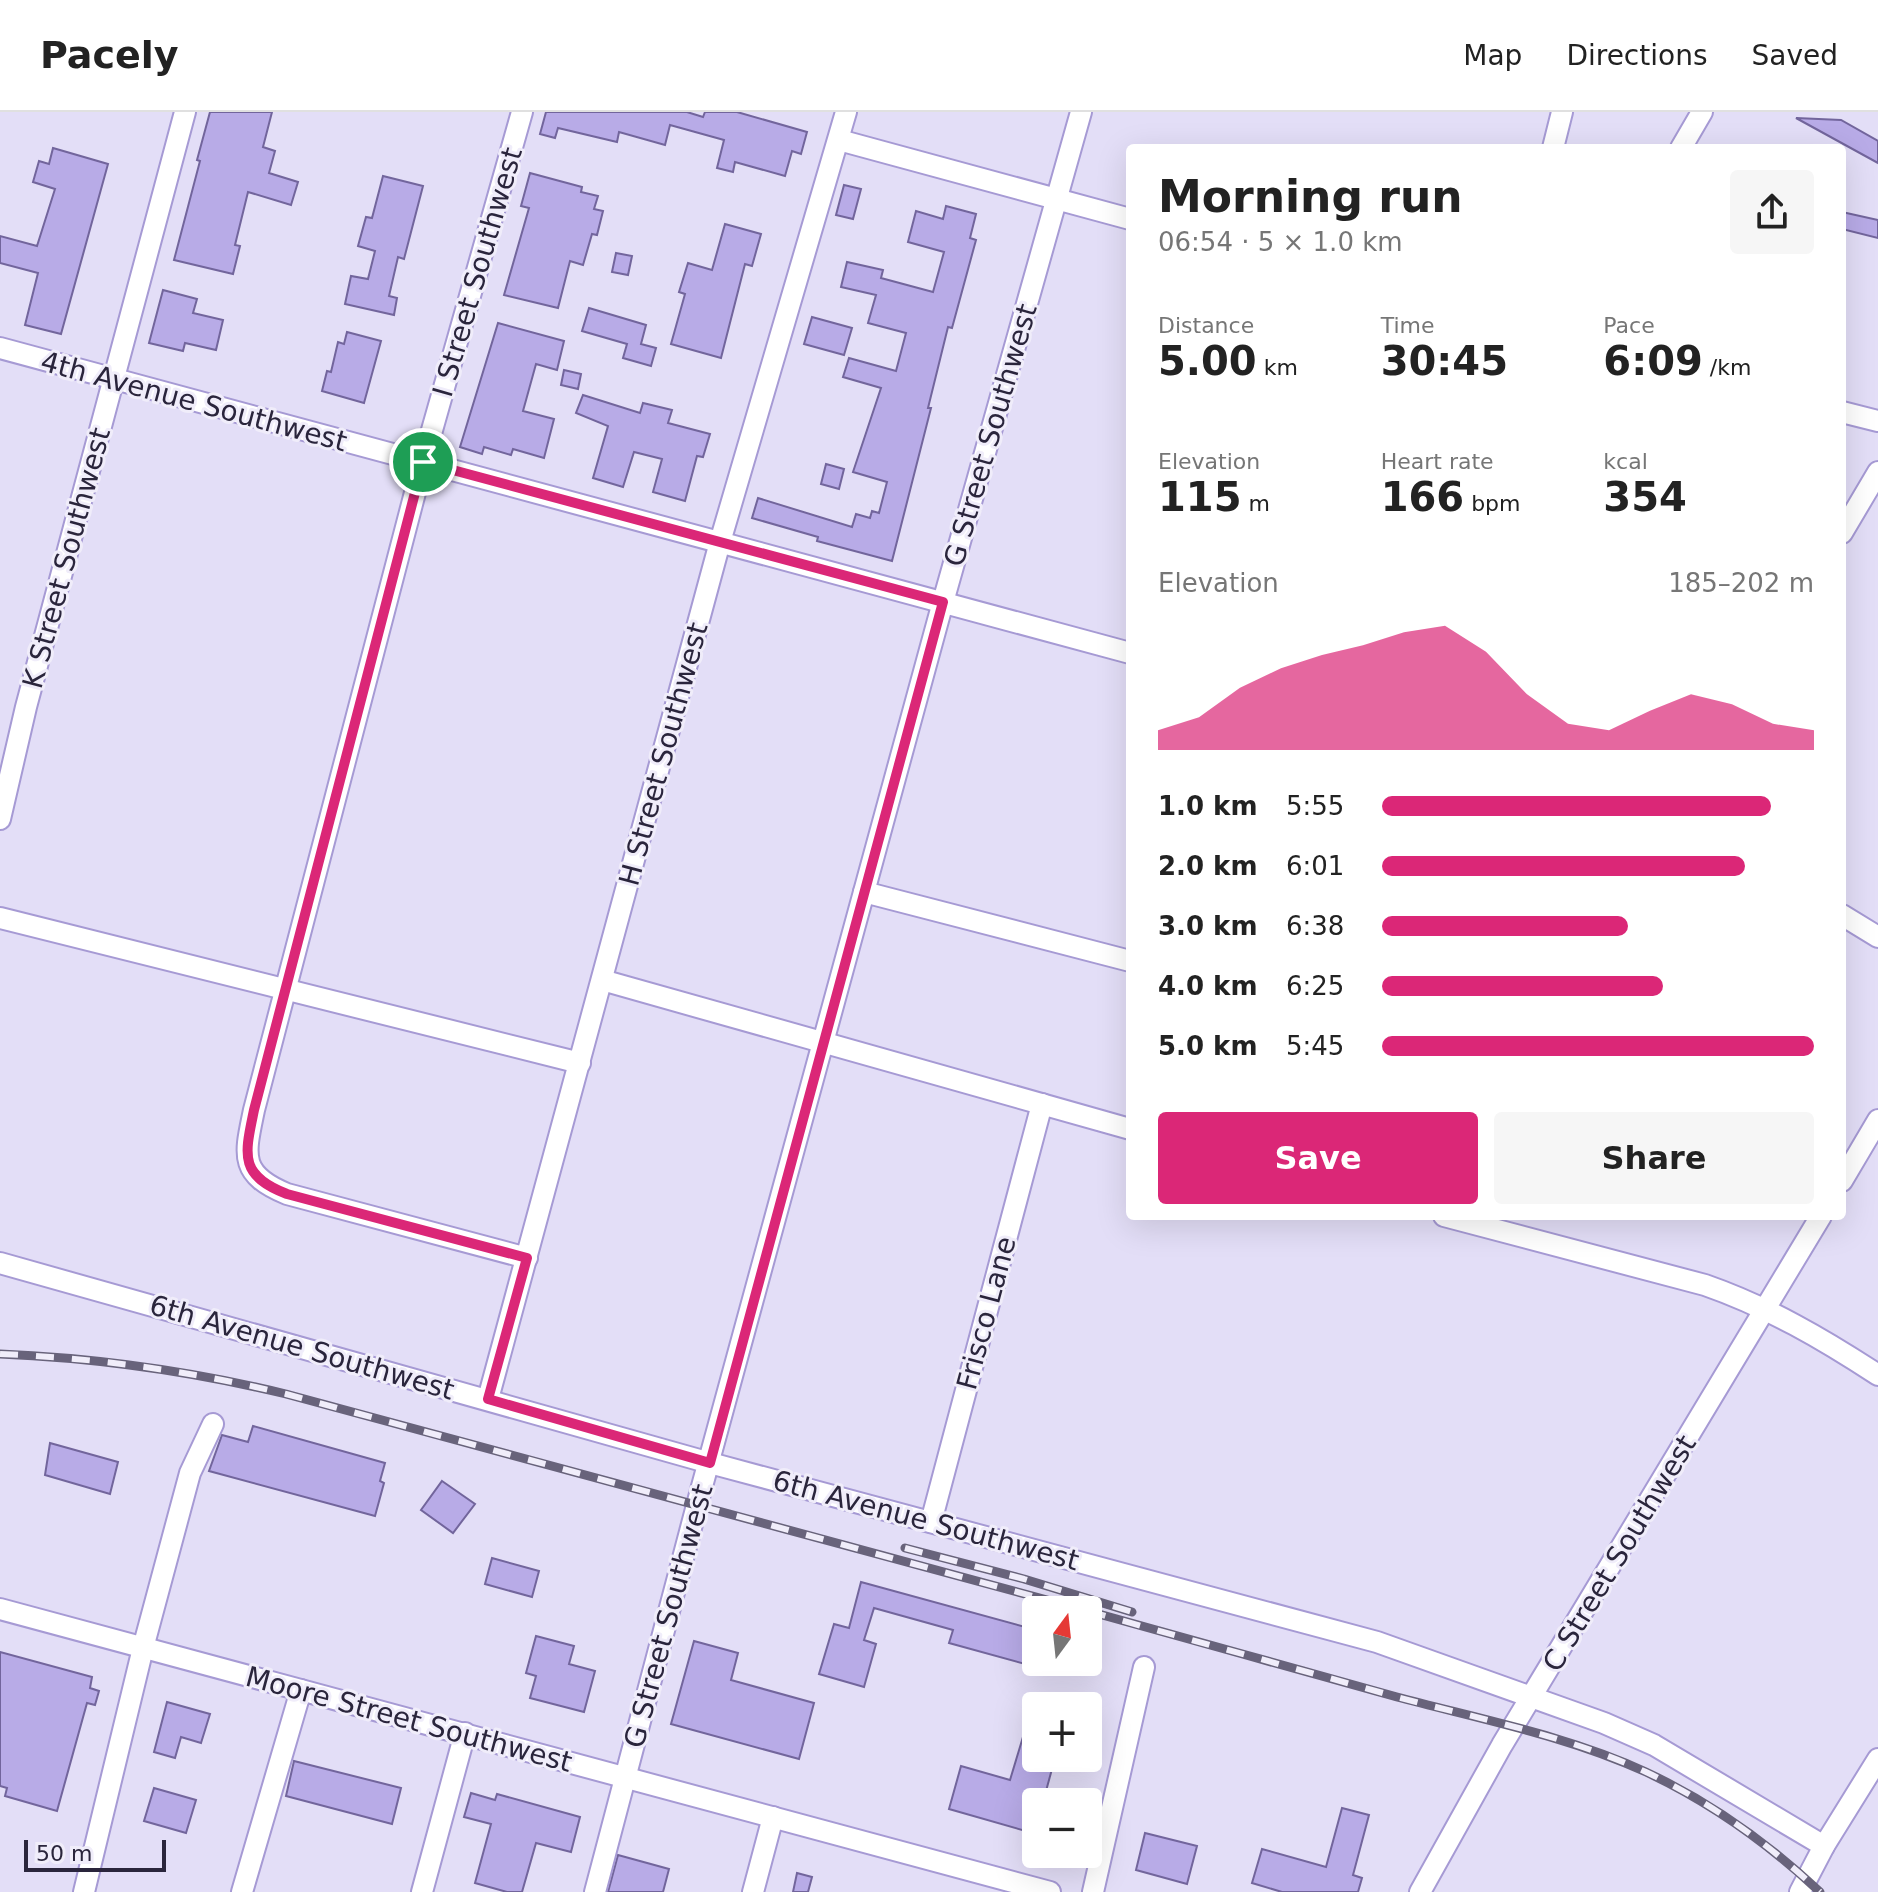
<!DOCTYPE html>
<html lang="en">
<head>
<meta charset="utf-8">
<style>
	:root { --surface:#fff; --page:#f6f6f6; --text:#222; --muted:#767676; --line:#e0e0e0; --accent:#db2777 }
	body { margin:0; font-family:"DejaVu Sans",sans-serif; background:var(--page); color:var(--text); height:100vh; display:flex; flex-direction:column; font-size:30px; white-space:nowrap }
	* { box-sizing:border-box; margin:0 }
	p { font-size:26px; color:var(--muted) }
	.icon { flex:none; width:44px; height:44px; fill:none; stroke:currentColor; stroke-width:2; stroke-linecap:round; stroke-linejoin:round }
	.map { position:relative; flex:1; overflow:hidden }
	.details { position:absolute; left:1126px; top:32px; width:720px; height:1076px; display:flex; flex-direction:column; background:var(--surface); border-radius:8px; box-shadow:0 8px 32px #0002 }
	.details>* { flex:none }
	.needle { width:52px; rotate:15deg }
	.buttons { position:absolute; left:1022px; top:1484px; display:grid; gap:16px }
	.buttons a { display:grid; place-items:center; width:80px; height:80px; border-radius:8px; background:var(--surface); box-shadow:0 8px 32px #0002; font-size:40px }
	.scale { position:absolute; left:24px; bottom:20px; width:142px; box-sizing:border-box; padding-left:8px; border:4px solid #2a253c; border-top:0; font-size:22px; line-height:28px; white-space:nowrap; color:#2a253c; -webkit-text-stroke:6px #f0edfa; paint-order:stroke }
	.pin { position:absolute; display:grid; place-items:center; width:68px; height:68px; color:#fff; margin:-34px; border:4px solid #fff; border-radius:50%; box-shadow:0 2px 8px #0007 }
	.round { display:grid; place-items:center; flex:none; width:84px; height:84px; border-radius:8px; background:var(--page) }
	.summary { display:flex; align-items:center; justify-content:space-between; height:136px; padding:0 32px }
	h1 { font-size:44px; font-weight:700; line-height:60px }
	.metrics { display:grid; grid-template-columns:repeat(3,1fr); gap:12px; height:136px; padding:8px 32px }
	.metrics div { display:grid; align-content:center }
	.metrics b { font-size:40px; font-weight:700 }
	.metrics small { font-size:22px; font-weight:400 }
	.metrics p { font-size:22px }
	.chart { height:224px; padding:16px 32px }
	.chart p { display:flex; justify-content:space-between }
	.chart svg { width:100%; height:144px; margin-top:8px; fill:var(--accent); opacity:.7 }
	.cta { display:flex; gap:16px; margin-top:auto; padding:16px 32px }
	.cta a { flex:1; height:92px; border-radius:8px; background:var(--accent); color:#fff; font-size:32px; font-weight:700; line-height:92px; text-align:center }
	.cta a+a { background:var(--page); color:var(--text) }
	ul { padding:0 32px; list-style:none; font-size:26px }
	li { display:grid; grid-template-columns:128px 96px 1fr; align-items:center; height:60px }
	li i { height:20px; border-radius:10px; background:var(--accent) }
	header { display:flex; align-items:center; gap:48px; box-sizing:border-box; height:112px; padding:0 40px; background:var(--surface); border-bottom:2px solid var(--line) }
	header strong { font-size:38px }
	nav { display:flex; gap:44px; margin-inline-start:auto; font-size:28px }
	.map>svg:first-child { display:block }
	.building { fill:#b8abe7; stroke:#72659c; stroke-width:2 }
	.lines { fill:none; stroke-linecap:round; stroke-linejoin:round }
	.minor-casing { stroke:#a69ad4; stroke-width:24 }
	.minor { stroke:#fff; stroke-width:20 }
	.rail-casing { stroke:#68637b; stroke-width:9 }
	.rail { stroke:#f0edfa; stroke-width:6; stroke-dasharray:18; stroke-linecap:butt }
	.route-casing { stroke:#fff; stroke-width:16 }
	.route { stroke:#db2777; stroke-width:10 }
	.labels { text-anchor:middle; stroke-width:6; stroke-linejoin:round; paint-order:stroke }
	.street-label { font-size:28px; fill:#2a253c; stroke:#f0edfa }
</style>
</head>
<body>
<header>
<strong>Pacely</strong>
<nav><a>Map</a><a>Directions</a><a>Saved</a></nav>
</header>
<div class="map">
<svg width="1878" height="1780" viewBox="0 0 1878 1780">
	<rect width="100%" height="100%" fill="#e3def7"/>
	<!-- building -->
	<g class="building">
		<polygon points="210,0 272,0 263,35 275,39 269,61 298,70 291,93 248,80 235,133 240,134 233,162 174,148 200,49 197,48"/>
		<polygon points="546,0 687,0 703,5 705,0 737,0 807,20 801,42 792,39 785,64 735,50 733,60 717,56 724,28 670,13 665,33 619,20 617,30 558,16 555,26 540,22"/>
		<polygon points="1796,6 1841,8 1878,29 1878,51"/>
		<polygon points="53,36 108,52 61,222 25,213 38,161 0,151 0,124 37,134 55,77 33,70 39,49 49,52"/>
		<polygon points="530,61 582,75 581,80 598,84 594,97 603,99 597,123 592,122 583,153 570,149 558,196 504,183 529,96 521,94"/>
		<polygon points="383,64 423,74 404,147 398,145 389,184 397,186 394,203 345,192 351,164 368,167 375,139 358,134 366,105 372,106"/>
		<polygon points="844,73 861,77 853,107 836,103"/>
		<polygon points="946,94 976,102 970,126 976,128 952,216 948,215 928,296 931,296 892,449 817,429 818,425 752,406 758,386 852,415 856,402 870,406 872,399 879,401 887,370 853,360 881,276 843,265 849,246 896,259 906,221 868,211 876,183 841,175 847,150 883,158 881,166 933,180 944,140 908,130 916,99 943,107"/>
		<polygon points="1842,100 1878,108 1878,126 1842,117"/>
		<polygon points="725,112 761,122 752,154 745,152 721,246 671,232 685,182 679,180 688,151 712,158"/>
		<polygon points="616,141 632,144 628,163 612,160"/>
		<polygon points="163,178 197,187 193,201 223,208 216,238 185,231 183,239 149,231"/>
		<polygon points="589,196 646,213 641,232 656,236 651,254 623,246 627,232 582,219"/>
		<polygon points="812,205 852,216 844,243 804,232"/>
		<polygon points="498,211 564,229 557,258 536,252 523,299 554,307 544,346 513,337 511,343 484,335 482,342 460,335"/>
		<polygon points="347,220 381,229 364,291 322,279 327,259 331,260 338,230 344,232"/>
		<polygon points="564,258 581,262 578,277 561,273"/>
		<polygon points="583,283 640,301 643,291 672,298 668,311 710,322 703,345 697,344 685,389 653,380 662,347 634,340 623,375 593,366 608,314 576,301"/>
		<polygon points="826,352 844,357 839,377 821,372"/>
		<polygon points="253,1314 385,1351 380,1369 384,1371 375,1404 209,1359 222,1323 248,1330"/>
		<polygon points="50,1331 118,1350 110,1382 45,1363"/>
		<polygon points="442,1369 475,1392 453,1421 421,1398"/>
		<polygon points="492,1446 539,1459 532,1485 485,1472"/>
		<polygon points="861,1470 1036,1518 1036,1555 949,1531 953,1518 874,1496 864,1528 876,1532 864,1575 819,1562 834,1512 849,1516"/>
		<polygon points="536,1524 574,1534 569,1552 595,1559 584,1600 530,1586 536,1564 526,1561"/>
		<polygon points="694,1529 738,1541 731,1568 814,1591 799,1647 671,1612"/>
		<polygon points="0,1540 92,1565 90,1576 99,1579 95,1593 87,1591 57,1699 5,1684 7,1676 0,1674"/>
		<polygon points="167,1590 210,1602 201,1631 181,1625 175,1646 154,1640"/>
		<polygon points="1032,1595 1036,1595 1036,1646 1055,1646 1043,1690 1036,1690 1036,1722 949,1697 961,1654 1010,1668"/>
		<polygon points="294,1649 401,1676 392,1712 286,1684"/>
		<polygon points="154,1676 196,1688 186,1721 144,1709"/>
		<polygon points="471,1681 495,1688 497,1682 580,1705 571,1740 536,1731 522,1780 507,1780 475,1771 491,1712 464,1705"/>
		<polygon points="1342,1696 1369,1703 1353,1763 1362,1766 1358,1780 1282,1780 1252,1771 1262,1737 1326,1755"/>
		<polygon points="1145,1721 1197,1734 1187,1772 1136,1758"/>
		<polygon points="618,1743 669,1757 663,1780 608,1780"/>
		<polygon points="797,1761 812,1765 808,1780 793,1780"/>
	</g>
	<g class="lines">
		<!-- minor casing -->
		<g class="minor-casing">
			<g id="minor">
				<path d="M522 0 423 350 254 998C245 1042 238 1062 287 1082L527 1146"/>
				<polyline points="839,28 1130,107"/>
				<polyline points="1553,36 1562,0"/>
				<polyline points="1681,36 1702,0"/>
				<polyline points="0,236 1130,541"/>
				<polyline points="1842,300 1878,309"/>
				<polyline points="1842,421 1878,360"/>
				<polyline points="0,707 26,595 185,0"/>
				<polyline points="864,780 1130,849"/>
				<polyline points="1842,803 1878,825"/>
				<polyline points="0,806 580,951"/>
				<polyline points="602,868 1130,1017"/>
				<polyline points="1842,1069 1878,1008"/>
				<path d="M1444 1104 1705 1173C1768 1195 1823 1227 1878 1263"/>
				<polyline points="0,1151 710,1351 1377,1530 1604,1611 1654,1633 1824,1734"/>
				<polyline points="488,1287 720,430 846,0"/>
				<polyline points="931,1410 1042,992"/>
				<polyline points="0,1497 1050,1780"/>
				<polyline points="84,1780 143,1536 190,1361 213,1312"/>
				<polyline points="242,1780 301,1578"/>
				<polyline points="422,1780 465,1621"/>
				<polyline points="595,1780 701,1378 943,490 1081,0"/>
				<polyline points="753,1780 773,1705"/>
				<polyline points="1093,1780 1144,1555"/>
				<polyline points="1420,1780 1502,1633 1821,1104"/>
				<polyline points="1800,1780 1824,1734 1878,1647"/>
			</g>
		</g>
		<!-- minor -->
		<use href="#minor" class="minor"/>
		<!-- rail casing -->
		<g class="rail-casing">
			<g id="rail">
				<path d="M0 1242C97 1246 191 1259 286 1282L1084 1498"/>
				<polyline points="905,1436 1024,1467 1132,1500"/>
				<path d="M1088 1499C1191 1528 1294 1556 1397 1585 1480 1607 1568 1624 1646 1660 1710 1690 1769 1732 1820 1780"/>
			</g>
		</g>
		<!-- rail -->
		<use href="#rail" class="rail"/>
	</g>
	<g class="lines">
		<!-- route casing -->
		<g class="route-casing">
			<path id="route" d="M423 350 943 490 710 1351 488 1287 527 1146 287 1082C238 1063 245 1042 254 998Z"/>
		</g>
		<!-- route -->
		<use href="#route" class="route"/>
	</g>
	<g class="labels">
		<!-- street labels -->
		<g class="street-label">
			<text transform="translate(477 160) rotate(-74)" y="10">I Street Southwest</text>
			<text transform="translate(194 289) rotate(15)" y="10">4th Avenue Southwest</text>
			<text transform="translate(990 323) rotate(-74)" y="10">G Street Southwest</text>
			<text transform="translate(66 446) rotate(-75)" y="10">K Street Southwest</text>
			<text transform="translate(663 642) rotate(-75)" y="10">H Street Southwest</text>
			<text transform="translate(986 1201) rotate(-75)" y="10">Frisco Lane</text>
			<text transform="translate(302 1235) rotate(16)" y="10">6th Avenue Southwest</text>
			<text transform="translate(926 1408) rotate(15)" y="10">6th Avenue Southwest</text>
			<text transform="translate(1619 1441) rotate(-59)" y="10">C Street Southwest</text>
			<text transform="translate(668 1504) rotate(-75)" y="10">G Street Southwest</text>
			<text transform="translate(409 1607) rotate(15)" y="10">Moore Street Southwest</text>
		</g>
	</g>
</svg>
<div class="buttons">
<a><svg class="needle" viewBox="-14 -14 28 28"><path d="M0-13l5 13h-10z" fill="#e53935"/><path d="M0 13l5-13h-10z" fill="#767676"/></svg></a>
<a>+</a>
<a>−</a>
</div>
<div class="scale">50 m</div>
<div class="pin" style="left:423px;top:350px;background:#1e9e55"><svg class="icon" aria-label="arrive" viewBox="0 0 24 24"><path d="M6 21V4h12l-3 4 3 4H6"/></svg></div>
<section class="details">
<div class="summary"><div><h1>Morning run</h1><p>06:54 · 5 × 1.0 km</p></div><a class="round"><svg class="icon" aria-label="share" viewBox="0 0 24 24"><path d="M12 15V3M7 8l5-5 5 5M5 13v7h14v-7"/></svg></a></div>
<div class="metrics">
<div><p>Distance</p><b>5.00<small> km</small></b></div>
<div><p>Time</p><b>30:45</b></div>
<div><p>Pace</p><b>6:09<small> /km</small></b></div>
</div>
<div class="metrics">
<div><p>Elevation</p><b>115<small> m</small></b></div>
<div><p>Heart rate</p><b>166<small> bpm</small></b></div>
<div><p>kcal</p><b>354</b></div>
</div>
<div class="chart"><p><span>Elevation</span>185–202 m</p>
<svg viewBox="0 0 160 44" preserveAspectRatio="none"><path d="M0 44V38L10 34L20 25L30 19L40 15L50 12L60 8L70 6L80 14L90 27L100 36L110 38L120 32L130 27L140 30L150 36L160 38V44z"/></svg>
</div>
<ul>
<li><b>1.0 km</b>5:55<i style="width:90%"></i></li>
<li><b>2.0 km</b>6:01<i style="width:84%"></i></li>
<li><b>3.0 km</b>6:38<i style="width:57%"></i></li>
<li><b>4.0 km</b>6:25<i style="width:65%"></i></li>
<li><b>5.0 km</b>5:45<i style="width:100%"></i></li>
</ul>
<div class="cta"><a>Save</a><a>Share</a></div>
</section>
</div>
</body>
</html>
